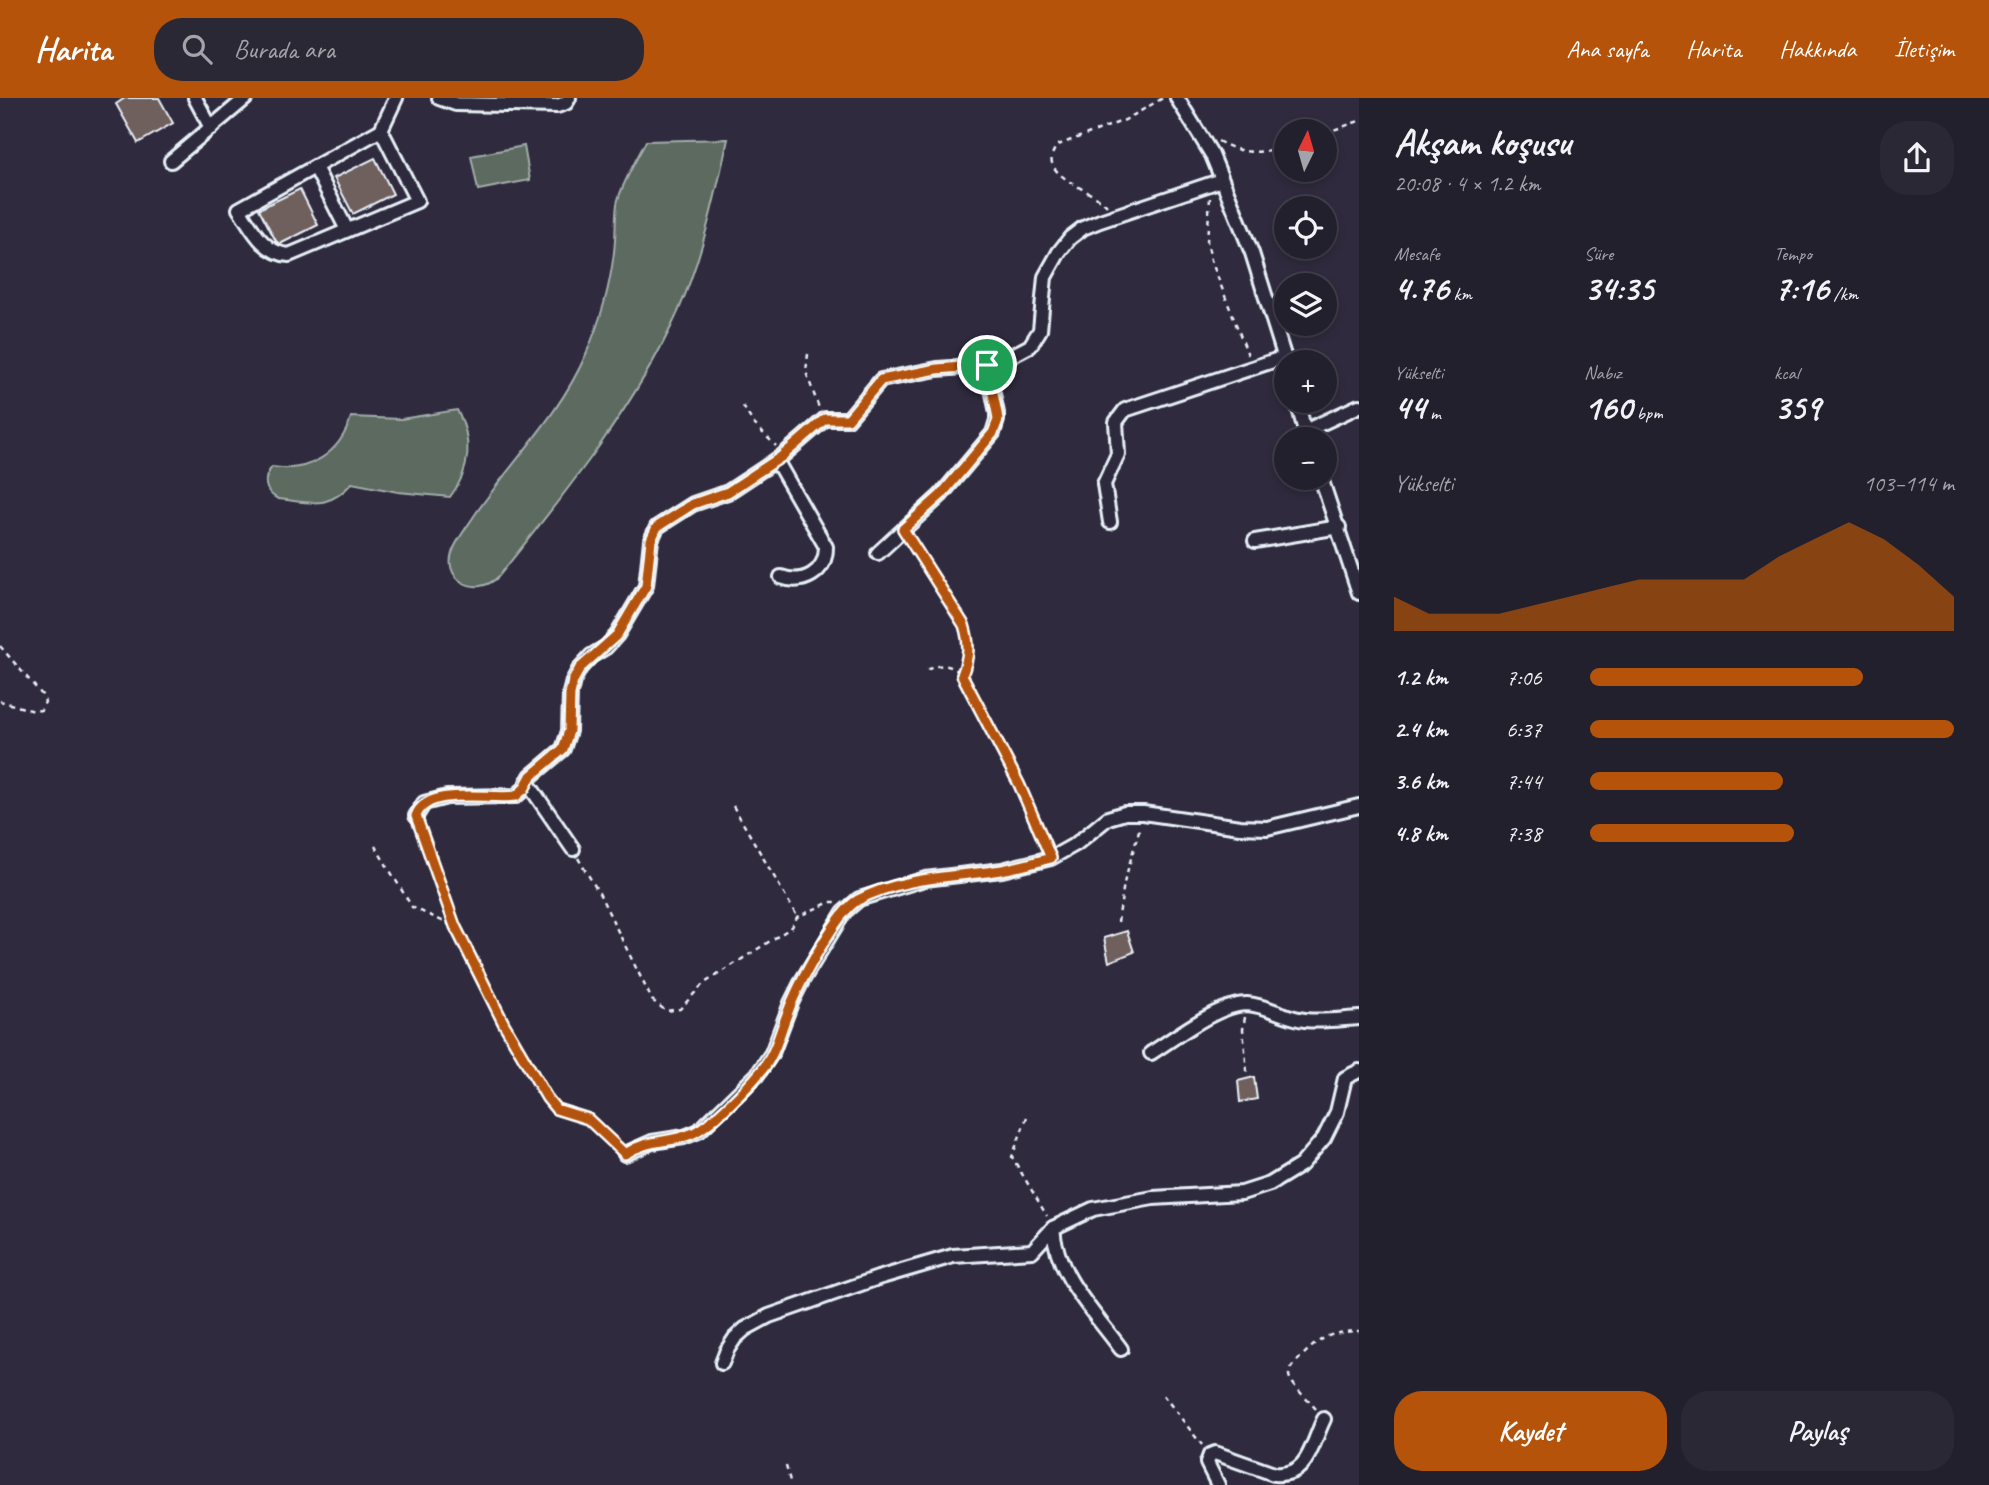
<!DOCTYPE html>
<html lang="tr">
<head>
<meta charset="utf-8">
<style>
	:root { --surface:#23202e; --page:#2b2836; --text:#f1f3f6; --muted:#a3a3aa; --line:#403e4a; --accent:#b45309 }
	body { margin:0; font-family:Caveat,sans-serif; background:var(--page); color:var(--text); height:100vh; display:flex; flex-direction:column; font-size:26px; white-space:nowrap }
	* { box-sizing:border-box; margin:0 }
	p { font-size:23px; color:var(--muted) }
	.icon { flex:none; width:38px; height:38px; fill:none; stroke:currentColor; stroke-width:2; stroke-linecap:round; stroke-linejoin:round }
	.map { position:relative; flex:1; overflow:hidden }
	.panel { display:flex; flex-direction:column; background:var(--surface); width:630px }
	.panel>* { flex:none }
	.needle { width:46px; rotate:5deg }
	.buttons { position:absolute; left:1274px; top:21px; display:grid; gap:14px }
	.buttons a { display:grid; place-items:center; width:63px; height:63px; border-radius:50%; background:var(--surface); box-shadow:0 4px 10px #0003,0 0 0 2px var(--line); font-size:35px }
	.pin { position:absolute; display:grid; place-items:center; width:60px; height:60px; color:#fff; margin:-30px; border:4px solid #fff; border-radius:50%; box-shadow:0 2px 7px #0007 }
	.round { display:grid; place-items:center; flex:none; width:74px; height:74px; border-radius:28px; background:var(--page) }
	.summary { display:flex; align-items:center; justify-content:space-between; height:119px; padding:0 35px }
	h1 { font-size:38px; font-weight:700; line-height:52px }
	.metrics { display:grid; grid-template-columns:repeat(3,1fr); gap:10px; height:119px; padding:7px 35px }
	.metrics div { display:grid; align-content:center }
	.metrics b { font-size:35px; font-weight:700 }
	.metrics small { font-size:19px; font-weight:400 }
	.metrics p { font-size:19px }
	.chart { height:196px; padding:14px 35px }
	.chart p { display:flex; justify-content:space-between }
	.chart svg { width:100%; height:126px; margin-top:7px; fill:var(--accent); opacity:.7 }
	.action { display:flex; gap:14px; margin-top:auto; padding:14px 35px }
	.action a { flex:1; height:80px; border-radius:28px; background:var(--accent); color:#fff; font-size:28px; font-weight:700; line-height:80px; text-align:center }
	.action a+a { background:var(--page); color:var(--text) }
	ul { padding:0 35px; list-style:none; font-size:23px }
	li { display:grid; grid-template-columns:112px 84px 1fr; align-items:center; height:52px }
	li i { height:18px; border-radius:9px; background:var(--accent) }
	header { display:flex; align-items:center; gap:42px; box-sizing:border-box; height:98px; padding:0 35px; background:var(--accent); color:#fff }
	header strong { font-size:33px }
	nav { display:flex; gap:38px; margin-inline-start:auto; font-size:24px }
	.search { width:490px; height:63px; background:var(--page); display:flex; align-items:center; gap:18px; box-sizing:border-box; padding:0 24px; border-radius:28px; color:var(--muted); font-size:26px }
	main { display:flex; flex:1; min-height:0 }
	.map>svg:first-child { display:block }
	.green { fill:#5d6a5f; stroke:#a2aeac; stroke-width:2 }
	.building { fill:#6f605d; stroke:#e8f1f8; stroke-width:2 }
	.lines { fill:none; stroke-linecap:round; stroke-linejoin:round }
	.minor-casing { stroke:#e8f1f8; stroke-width:18 }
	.path { stroke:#e8f1f8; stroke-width:2.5; stroke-dasharray:5 5; stroke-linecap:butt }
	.minor { stroke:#2f2a3d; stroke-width:12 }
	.route-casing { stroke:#fff; stroke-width:14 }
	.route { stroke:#b45309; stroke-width:9 }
</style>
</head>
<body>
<header>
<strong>Harita</strong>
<div class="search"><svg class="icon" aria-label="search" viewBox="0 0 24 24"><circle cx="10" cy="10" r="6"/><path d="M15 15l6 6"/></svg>Burada ara</div>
<nav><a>Ana sayfa</a><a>Harita</a><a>Hakkında</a><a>İletişim</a></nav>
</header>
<main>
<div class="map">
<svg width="1359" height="1387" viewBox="0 0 1359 1387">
	<rect width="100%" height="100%" fill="#2f2a3d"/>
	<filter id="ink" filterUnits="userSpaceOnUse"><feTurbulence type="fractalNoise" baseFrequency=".0143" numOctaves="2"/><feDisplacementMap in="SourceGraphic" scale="14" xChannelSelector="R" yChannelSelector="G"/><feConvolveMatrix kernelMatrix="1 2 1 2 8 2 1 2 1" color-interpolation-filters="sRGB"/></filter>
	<g filter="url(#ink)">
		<!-- green -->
		<g class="green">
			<path d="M728 41C715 100 702 159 678 214 636 308 563 398 499 478 476 502 439 480 454 450 459 439 467 429 474 418 511 364 560 317 586 256 600 224 610 189 614 154 616 138 615 121 617 106 620 89 638 59 646 43Z"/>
			<polygon points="524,48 530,82 478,92 471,58"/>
			<path d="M457 312C473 341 471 372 450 399L398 394 352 385C327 413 310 404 278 401 264 394 262 381 272 369 309 375 340 356 351 319L401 321Z"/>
		</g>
		<!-- building -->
		<g class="building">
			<polygon points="125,0 159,0 173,25 138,45 116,6"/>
			<polygon points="375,60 393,96 353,116 334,80"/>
			<polygon points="300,91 318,127 280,146 276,143 259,111"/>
			<polygon points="1127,833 1134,854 1109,864 1104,840"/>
			<polygon points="1254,979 1257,1001 1240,1004 1238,983"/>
		</g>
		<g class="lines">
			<!-- minor casing -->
			<g class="minor-casing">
				<g id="minor">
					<polyline points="195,0 211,30"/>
					<polyline points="439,0 456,6 557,8 566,5 569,0"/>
					<polyline points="1177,0 1212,57 1252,155 1286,264"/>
					<path d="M381 32 417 103 289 157C263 155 252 130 239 111L381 32 396 0"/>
					<polyline points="171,63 246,0"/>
					<polyline points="315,69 347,132"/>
					<polyline points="1297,303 1307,341"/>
					<polyline points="1305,333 1359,308"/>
					<path d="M776 362 826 449C826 475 803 487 781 479"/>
					<polyline points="1321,380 1359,495"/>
					<polyline points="1110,424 1104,386 1118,356 1116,324 1125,312 1285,259"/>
					<polyline points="1255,443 1339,429"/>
					<polyline points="878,455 941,397 993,335 997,322 997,315 987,267"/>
					<polyline points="527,684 573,751"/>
					<polyline points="416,718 424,705 447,699 516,698 524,691 531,678 563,651 569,633 570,595 573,583 580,570 591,558 606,549 617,537 646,488 651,442 657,429 693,406 728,394 781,359 825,321 848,321 881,282 937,271 994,267 1030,248 1040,232 1045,179 1059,154 1070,140 1083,130 1100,123 1222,82"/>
					<path d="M1151 955C1175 940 1218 906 1247 906 1267 907 1285 920 1305 922 1322 924 1342 921 1359 920"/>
					<polyline points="625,1056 652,1044 684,1039 699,1033 757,977 772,955 791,905 803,881 844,814 859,801 925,781 1002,772 1051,760 1076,746 1108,720 1125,715 1143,715 1240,729 1267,730 1359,708"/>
					<path d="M1053 1130C1056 1177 1094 1214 1121 1251"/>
					<polyline points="722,1265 727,1252 735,1240 745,1231 769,1218 878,1180 953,1158 1032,1153 1053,1130 1093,1111 1153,1100 1242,1095 1270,1086 1301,1067 1324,1040 1337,1014 1345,980 1359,973"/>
					<path d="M1218 1387 1207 1365 1210 1357 1215 1355 1274 1376C1309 1379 1311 1347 1324 1321"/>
				</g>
			</g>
			<!-- path -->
			<g class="path">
				<polyline points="1325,35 1359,23"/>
				<path d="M1218 43C1244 57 1258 56 1286 48"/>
				<polyline points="1210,100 1207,143 1211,162 1248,257"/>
				<path d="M1107 108C1091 90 1032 76 1058 47L1125 22 1163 0"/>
				<polyline points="808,256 806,274 819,310"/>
				<polyline points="743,308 753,325 776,348"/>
				<path d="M911 443C925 465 967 522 969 544 970 556 967 566 962 577"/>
				<polyline points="0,548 43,598 45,604 41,612 34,613 0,603"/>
				<path d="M927 572C940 565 952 566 962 577L1019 686 1047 750"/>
				<polyline points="733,708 797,818"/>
				<polyline points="421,731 455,829 504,926 547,1001 556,1011 588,1021 616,1048"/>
				<polyline points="375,748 412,809 455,829"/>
				<polyline points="578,760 599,795 652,902 666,913 680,911 703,886 792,829 797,819 830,804 836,804"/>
				<polyline points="1118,824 1124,785 1140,729"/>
				<polyline points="1245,919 1243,931 1247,974"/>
				<polyline points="1027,1019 1012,1059 1047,1118"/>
				<polyline points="1163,1297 1202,1347"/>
				<path d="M1316 1311C1310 1304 1289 1285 1289 1277 1289 1269 1296 1264 1301 1259 1321 1239 1330 1234 1359 1233"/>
				<polyline points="786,1368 791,1387"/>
			</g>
			<!-- minor -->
			<use href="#minor" class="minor"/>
		</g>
	</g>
	<g class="lines" filter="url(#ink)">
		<!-- route casing -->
		<g class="route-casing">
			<path id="route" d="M987 267 997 315 998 322 993 335 941 397 903 431 964 527C970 546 969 559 962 577L1019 686 1051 760C1032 765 1013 771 994 773 949 779 899 780 858 802 837 813 797 889 788 914 780 933 776 955 762 972 748 989 710 1029 691 1036 667 1046 650 1040 625 1056L588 1021 556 1011 547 1000 504 926 455 828 416 718C427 687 491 702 516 698L524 691 531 678 563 651 569 633 570 596 573 583 580 570 617 537 646 488 651 442 657 429 693 406 728 394 781 359 825 321H848L881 282 937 271Z"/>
		</g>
		<!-- route -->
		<use href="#route" class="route"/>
	</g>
</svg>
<div class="buttons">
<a><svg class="needle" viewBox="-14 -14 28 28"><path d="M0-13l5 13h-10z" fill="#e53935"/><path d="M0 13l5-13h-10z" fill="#a3a3aa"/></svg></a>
<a><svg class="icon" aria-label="locate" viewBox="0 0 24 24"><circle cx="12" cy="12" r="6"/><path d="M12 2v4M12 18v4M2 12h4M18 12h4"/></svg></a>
<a><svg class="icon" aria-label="layers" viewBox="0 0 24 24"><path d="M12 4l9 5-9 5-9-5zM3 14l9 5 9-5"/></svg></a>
<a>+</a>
<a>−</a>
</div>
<div class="pin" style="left:987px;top:267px;background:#1e9e55"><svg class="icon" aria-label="arrive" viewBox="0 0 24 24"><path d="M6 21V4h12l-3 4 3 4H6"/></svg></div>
</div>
<section class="panel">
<div class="summary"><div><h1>Akşam koşusu</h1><p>20:08 · 4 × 1.2 km</p></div><a class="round"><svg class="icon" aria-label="share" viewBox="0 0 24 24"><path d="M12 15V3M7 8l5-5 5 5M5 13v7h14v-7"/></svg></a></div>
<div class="metrics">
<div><p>Mesafe</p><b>4.76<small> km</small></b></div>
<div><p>Süre</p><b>34:35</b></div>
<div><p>Tempo</p><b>7:16<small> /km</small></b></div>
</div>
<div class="metrics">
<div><p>Yükselti</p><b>44<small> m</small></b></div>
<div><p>Nabız</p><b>160<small> bpm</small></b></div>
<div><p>kcal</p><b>359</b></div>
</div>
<div class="chart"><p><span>Yükselti</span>103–114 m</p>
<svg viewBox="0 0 160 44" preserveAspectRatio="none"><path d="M0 44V32L10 38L20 38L30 38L40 35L50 32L60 29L70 26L80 26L90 26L100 26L110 18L120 12L130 6L140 12L150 21L160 32V44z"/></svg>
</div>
<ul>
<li><b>1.2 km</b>7:06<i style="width:75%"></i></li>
<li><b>2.4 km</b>6:37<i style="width:100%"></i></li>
<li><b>3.6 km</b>7:44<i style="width:53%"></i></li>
<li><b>4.8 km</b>7:38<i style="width:56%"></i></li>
</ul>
<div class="action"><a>Kaydet</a><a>Paylaş</a></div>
</section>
</main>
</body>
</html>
